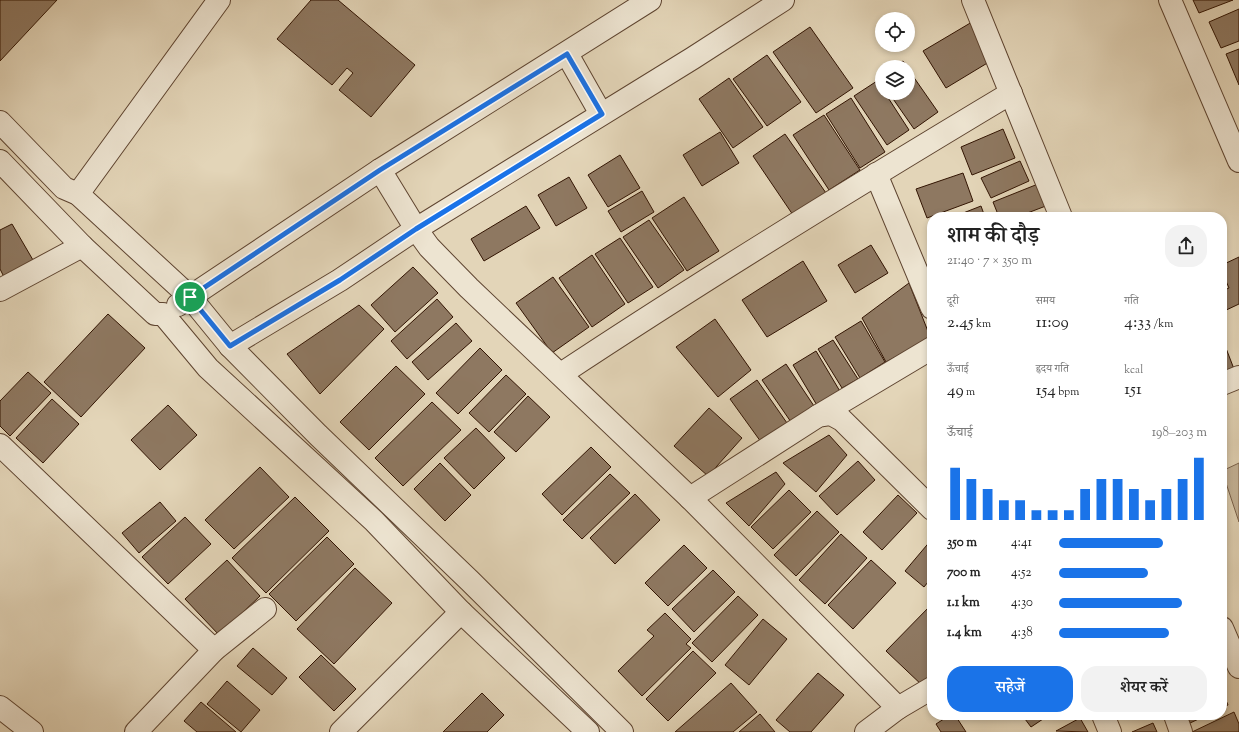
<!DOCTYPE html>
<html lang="hi">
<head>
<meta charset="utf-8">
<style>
	:root { --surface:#fff; --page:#f2f2f2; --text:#222; --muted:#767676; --accent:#1a73e8 }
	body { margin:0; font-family:"Sorts Mill Goudy","Noto Serif Devanagari",serif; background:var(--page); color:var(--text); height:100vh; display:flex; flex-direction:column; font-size:15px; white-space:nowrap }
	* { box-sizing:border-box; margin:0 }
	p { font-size:13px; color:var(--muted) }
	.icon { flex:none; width:22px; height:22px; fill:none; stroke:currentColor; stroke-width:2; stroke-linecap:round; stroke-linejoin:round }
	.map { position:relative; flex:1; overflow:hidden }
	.drawer { position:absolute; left:927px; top:212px; width:300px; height:508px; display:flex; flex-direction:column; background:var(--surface); border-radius:16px; box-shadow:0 2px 6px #0003 }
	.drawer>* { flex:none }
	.fabs { position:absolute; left:875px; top:12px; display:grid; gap:8px }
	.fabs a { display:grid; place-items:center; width:40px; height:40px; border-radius:50%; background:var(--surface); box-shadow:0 2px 6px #0003; font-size:20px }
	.pin { position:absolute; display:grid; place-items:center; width:34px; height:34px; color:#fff; margin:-17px; border:2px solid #fff; border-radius:50%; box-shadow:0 1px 4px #0007 }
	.round { display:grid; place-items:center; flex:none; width:42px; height:42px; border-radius:16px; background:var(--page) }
	.headline { display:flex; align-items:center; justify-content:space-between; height:68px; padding:0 20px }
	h1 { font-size:22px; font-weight:600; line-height:30px }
	.figures { display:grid; grid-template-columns:repeat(3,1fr); gap:6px; height:68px; padding:4px 20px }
	.figures div { display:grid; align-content:center }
	.figures b { font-size:17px; font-weight:600 }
	.figures small { font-size:11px; font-weight:400 }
	.figures p { font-size:11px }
	.chart { height:112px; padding:8px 20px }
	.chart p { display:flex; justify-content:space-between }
	.chart svg { width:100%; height:72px; margin-top:4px; stroke:var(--accent); stroke-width:6 }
	.cta { display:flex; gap:8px; margin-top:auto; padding:8px 20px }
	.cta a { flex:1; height:46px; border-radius:16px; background:var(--accent); color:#fff; font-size:16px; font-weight:600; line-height:46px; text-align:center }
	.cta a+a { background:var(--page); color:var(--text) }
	ul { padding:0 20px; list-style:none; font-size:13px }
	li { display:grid; grid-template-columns:64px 48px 1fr; align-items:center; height:30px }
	li i { height:10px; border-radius:5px; background:var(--accent) }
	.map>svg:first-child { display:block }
	.green { fill:#c5b499; stroke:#7c644e }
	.building { fill:#8e7861; stroke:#321402 }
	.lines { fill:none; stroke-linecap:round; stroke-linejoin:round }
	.minor-casing { stroke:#5e4430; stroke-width:24 }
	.minor { stroke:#ede4d1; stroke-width:22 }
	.route-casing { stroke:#fff; stroke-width:8 }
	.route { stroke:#1a73e8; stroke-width:5 }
</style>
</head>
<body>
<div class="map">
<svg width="1239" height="732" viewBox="0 0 1239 732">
	<rect width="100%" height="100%" fill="#e3d5b8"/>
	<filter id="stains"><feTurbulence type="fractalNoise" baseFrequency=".005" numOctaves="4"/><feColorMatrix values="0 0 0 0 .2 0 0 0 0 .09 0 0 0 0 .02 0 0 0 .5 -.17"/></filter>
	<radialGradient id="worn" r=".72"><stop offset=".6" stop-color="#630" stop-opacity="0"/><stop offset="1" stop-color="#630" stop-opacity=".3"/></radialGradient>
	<!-- green -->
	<polygon class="green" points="1239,463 1239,522 1222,471"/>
	<!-- building -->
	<g class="building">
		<polygon points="0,0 57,0 0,61"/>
		<polygon points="311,0 338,0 415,65 371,117 339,90 353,73 347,68 332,85 277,39"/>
		<polygon points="1193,0 1233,0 1199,13"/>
		<polygon points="1239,9 1239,41 1221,48 1209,22"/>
		<polygon points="972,22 994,59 946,88 923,51"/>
		<polygon points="810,27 853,88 816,113 773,52"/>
		<polygon points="1239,49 1239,85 1226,54"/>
		<polygon points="767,55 801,102 767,126 733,79"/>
		<polygon points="903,61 907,67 894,67"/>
		<polygon points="908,69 938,112 914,129 889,93 908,93"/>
		<polygon points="729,78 763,127 733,148 699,99"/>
		<polygon points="877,81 882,88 882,93 885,93 909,130 887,145 854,96"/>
		<polygon points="851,98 885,152 860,168 826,114"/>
		<polygon points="824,115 860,170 829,190 793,135"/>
		<polygon points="1003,129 1015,158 972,175 961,147"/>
		<polygon points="720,132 739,163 702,186 683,155"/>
		<polygon points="785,134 826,193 793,215 753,156"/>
		<polygon points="620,155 640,188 608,207 588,175"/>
		<polygon points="1020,161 1029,181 991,198 981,178"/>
		<polygon points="963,173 973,201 927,218 916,189"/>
		<polygon points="569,177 587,208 556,226 538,195"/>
		<polygon points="1043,182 1051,204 1017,217 999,217 993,202"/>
		<polygon points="642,191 654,212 621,232 608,211"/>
		<polygon points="684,197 719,251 687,271 652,218"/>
		<polygon points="526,206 540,228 484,261 471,239"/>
		<polygon points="981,206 985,217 953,217"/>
		<polygon points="649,220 684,270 658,288 623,237"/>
		<polygon points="12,224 33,260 4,277 0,269 0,230"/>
		<polygon points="620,238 653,287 628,303 595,254"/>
		<polygon points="871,245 888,273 855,293 838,265"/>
		<polygon points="592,255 625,304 592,327 559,278"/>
		<polygon points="1239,257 1239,304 1222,312 1222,291 1229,288 1222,272 1222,265"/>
		<polygon points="803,261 827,301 767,337 742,300"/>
		<polygon points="413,267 438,293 395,332 371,305"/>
		<polygon points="553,277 589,327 552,353 516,303"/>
		<polygon points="909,283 931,339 886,362 862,318"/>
		<polygon points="437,299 453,317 407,359 391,341"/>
		<polygon points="359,305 384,329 320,394 287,354"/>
		<polygon points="108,314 145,348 81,417 44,382"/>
		<polygon points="715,319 751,370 718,397 676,347"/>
		<polygon points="861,321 885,362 860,378 835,337"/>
		<polygon points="456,323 472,341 428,380 412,362"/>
		<polygon points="833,340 858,379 842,388 818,349"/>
		<polygon points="1224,343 1234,369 1222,374 1222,344"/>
		<polygon points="480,348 502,370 458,414 436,393"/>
		<polygon points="816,351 841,393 818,407 793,365"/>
		<polygon points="786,364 814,406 791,422 762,380"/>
		<polygon points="396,366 425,394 369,450 340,422"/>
		<polygon points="28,372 51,393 10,436 0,426 0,401"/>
		<polygon points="506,375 526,394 489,432 469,413"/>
		<polygon points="757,380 787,423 761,442 730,399"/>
		<polygon points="528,396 550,417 516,452 494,432"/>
		<polygon points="52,399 79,424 43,463 16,438"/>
		<polygon points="432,402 461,430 403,486 375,458"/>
		<polygon points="168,405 197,435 160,470 131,440"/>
		<polygon points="709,408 742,438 708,476 674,446"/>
		<polygon points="476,428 505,458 474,489 444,458"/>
		<polygon points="829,435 847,455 816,492 783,463"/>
		<polygon points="591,447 611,467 562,515 542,494"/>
		<polygon points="858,461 875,480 837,515 819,496"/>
		<polygon points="440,463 471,495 445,521 414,489"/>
		<polygon points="260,467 289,497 234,549 205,520"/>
		<polygon points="776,472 785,484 749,526 726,503"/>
		<polygon points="610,474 630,493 582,539 563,520"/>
		<polygon points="789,490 811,512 773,549 751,527"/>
		<polygon points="635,494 660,520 615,564 590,538"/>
		<polygon points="898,495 917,513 882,550 863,532"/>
		<polygon points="295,497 329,531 266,593 232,558"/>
		<polygon points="160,502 176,521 139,553 122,533"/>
		<polygon points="817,511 839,532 796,576 774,555"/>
		<polygon points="185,517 211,544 168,584 142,557"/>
		<polygon points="841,534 867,558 825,604 799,580"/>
		<polygon points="327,537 354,564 296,621 269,594"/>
		<polygon points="932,539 932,577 924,587 905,571"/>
		<polygon points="684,545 707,568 668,606 645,583"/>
		<polygon points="227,560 260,596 219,635 185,599"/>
		<polygon points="871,560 896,583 853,629 828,605"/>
		<polygon points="355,568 392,603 334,664 297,629"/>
		<polygon points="713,570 735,592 694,632 672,609"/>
		<polygon points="738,596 758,615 712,662 692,643"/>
		<polygon points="931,605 932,680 925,688 886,651"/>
		<polygon points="665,613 691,639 686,644 691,648 642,696 618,671 654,636 647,630"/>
		<polygon points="763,619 787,639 749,685 725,665"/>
		<polygon points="253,648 287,678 272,695 237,666"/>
		<polygon points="693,651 716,673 668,721 646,699"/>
		<polygon points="321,655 356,689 334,711 299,677"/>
		<polygon points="818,673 844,695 811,732 790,732 776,720"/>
		<polygon points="227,681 260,710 241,732 207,704"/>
		<polygon points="731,683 757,712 733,732 675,732"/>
		<polygon points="1222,691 1228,705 1222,708"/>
		<polygon points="482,693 504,715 487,732 443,732"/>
		<polygon points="201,702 236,732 197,732 184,721"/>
		<polygon points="1234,712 1239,724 1239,732 1192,732"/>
		<polygon points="760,714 775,732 739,732"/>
		<polygon points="950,715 955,715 966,732 941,732 936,724"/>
		<polygon points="1022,715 1049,715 1031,727"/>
		<polygon points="1183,715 1207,715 1188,724"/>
		<polygon points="1080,718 1088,732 1056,731"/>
		<polygon points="1153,723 1157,732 1132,732"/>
	</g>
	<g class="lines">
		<!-- minor casing -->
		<g class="minor-casing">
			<g id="minor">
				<polyline points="973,0 1061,217"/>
				<polyline points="1170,0 1239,161"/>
				<polyline points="567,54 601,114"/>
				<polyline points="0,122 64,188 78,194 190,297 230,346 318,435 470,581 622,732"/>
				<polyline points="0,161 82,246 155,314 163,314 208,368 374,521 461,612 588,732"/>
				<polyline points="380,170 416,229 429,247 469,288 690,498 898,708"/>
				<polyline points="876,174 932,308"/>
				<polyline points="78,194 219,0"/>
				<polyline points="0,290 82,246"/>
				<polyline points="178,305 380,170 650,0"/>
				<polyline points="230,346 340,280 416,229 693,58 783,0"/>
				<path d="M561 374C709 276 859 184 1011 93"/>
				<polyline points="1222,384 1239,377"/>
				<polyline points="818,416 932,348"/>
				<polyline points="0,445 214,650"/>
				<polyline points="690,498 818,416 831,414 842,420 932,509"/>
				<polyline points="1222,628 1239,667"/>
				<polyline points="0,707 32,732"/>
				<polyline points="1103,715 1110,732"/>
				<polyline points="1175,715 1181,732"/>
				<polyline points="136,732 214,650 265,609"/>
				<polyline points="341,732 461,612"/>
				<polyline points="866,732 898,708 932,688"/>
			</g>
		</g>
		<!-- minor -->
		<use href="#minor" class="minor"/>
	</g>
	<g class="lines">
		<!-- route casing -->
		<g class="route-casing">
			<polygon id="route" points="567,54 602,114 416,229 340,280 230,346 190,297 380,170"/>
		</g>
		<!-- route -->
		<use href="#route" class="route"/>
	</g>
	<rect width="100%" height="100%" filter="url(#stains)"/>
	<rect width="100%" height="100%" fill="url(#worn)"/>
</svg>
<div class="fabs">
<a><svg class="icon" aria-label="locate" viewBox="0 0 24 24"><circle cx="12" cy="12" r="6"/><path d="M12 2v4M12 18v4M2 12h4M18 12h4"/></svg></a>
<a><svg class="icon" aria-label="layers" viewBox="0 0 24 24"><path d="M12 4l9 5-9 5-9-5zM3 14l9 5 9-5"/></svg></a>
</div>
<div class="pin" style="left:190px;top:297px;background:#1e9e55"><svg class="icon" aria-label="arrive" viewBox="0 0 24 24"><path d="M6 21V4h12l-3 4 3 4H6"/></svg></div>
<section class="drawer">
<div class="headline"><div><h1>शाम की दौड़</h1><p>21:40 · 7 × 350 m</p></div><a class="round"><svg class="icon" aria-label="share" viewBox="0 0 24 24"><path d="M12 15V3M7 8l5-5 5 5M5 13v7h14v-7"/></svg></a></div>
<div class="figures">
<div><p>दूरी</p><b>2.45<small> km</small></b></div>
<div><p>समय</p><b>11:09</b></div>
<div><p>गति</p><b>4:33<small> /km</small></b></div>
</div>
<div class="figures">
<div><p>ऊँचाई</p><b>49<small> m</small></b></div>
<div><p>हृदय गति</p><b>154<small> bpm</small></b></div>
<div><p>kcal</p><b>151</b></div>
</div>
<div class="chart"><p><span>ऊँचाई</span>198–203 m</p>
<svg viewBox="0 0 160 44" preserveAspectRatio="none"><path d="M5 44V12M15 44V19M25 44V25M35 44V32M45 44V32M55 44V38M65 44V38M75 44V38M85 44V25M95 44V19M105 44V19M115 44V25M125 44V32M135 44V25M145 44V19M155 44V6"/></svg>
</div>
<ul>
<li><b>350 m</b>4:41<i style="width:70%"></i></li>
<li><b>700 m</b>4:52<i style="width:60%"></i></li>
<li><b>1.1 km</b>4:30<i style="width:83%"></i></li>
<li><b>1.4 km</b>4:38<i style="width:74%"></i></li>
</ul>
<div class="cta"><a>सहेजें</a><a>शेयर करें</a></div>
</section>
</div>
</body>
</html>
